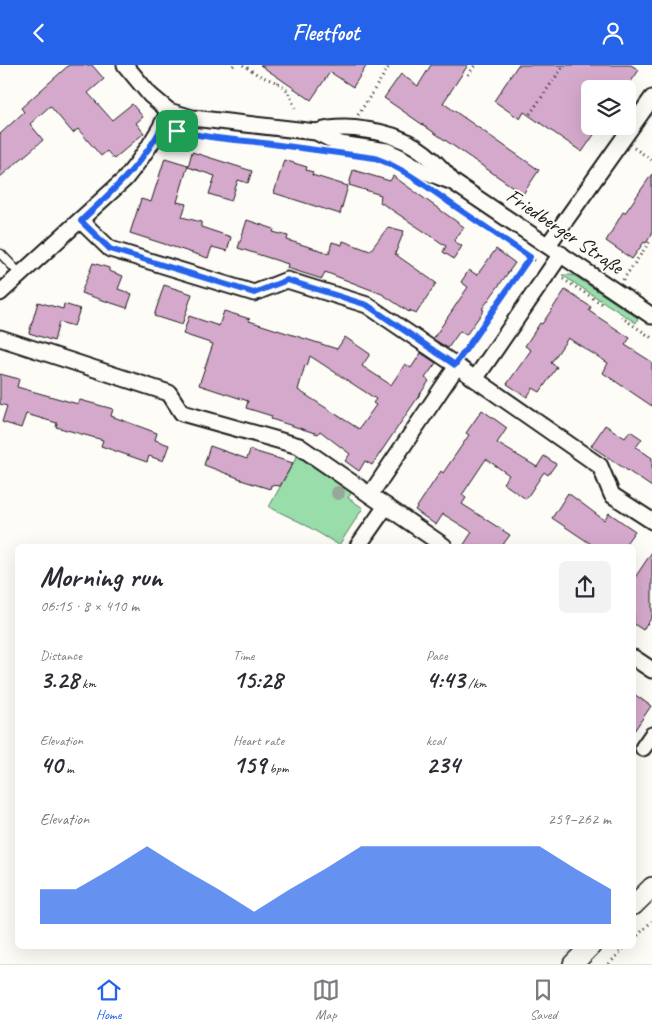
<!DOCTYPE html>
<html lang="en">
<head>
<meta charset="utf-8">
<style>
	:root { --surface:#fff; --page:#f2f2f3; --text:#2b2b33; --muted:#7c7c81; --line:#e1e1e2; --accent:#2563eb }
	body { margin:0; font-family:Caveat,sans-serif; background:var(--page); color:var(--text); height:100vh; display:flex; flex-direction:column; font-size:19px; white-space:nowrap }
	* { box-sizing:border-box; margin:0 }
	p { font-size:16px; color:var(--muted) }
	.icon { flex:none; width:28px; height:28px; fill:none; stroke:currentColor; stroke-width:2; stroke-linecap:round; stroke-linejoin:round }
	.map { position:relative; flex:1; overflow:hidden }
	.panel { position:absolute; left:15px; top:479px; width:621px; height:405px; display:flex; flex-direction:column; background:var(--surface); border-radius:8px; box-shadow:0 5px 20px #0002 }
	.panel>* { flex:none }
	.fabs { position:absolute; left:581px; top:15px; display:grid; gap:10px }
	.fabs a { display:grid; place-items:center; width:55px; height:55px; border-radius:8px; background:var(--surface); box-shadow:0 5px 20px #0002; font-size:25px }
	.pin { position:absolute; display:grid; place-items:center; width:42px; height:42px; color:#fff; margin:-21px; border-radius:10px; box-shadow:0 2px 8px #0006 }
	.round { display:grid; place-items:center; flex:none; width:52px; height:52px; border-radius:8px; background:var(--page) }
	.head { display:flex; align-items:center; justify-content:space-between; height:85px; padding:0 25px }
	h1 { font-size:28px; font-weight:600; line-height:38px }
	.stats { display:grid; grid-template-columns:repeat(3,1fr); gap:8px; height:85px; padding:5px 25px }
	.stats div { display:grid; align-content:center }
	.stats b { font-size:25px; font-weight:600 }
	.stats small { font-size:14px; font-weight:400 }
	.stats p { font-size:14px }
	.chart { height:140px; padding:10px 25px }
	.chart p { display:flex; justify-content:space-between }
	.chart svg { width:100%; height:90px; margin-top:5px; fill:var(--accent); opacity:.7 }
	header { display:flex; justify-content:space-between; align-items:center; height:65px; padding:0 25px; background:var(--accent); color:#fff; font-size:22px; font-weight:600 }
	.tabs { display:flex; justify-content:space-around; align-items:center; height:70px; border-top:1px solid var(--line); background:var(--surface); font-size:14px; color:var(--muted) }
	.tabs a { display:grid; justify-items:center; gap:2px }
	.tabs .current { color:var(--accent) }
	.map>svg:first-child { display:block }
	.green { fill:#98ddaa; stroke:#5a7c63 }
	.building { fill:#d5a9cc; stroke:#1c1c1c; fill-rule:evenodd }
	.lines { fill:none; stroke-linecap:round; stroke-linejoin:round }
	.service-casing { stroke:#1c1c1c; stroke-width:11 }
	.minor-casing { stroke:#1c1c1c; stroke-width:19 }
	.tertiary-casing { stroke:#1c1c1c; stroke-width:22 }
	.path { stroke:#1c1c1c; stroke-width:3; stroke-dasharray:1 4; stroke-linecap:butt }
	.service { stroke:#fdfcf7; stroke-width:8 }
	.minor { stroke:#fdfcf7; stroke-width:15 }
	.tertiary { stroke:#fdfcf7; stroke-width:19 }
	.tree { fill:#99a69a }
	.route-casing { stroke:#fff; stroke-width:10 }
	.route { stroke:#2563eb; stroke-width:6 }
	.labels { text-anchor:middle; stroke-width:4; stroke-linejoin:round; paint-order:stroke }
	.street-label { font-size:21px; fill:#1c1c1c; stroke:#fdfcf7 }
</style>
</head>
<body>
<header><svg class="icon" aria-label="back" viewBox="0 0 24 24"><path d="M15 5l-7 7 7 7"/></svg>Fleetfoot<svg class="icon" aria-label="person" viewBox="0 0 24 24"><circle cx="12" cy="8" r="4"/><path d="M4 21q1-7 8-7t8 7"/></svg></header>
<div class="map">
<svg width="652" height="899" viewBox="0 0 652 899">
	<rect width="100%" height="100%" fill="#fdfcf7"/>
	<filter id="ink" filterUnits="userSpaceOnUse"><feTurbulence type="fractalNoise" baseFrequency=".02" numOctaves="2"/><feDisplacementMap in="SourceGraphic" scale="10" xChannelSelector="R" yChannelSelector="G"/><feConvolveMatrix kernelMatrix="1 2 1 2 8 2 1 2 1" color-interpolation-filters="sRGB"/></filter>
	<g filter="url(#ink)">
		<!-- green -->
		<g class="green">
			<polygon points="562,210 571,210 575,211 638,253 636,258"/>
			<polygon points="297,391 352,427 348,433 363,443 339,480 302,458 269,442"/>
		</g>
		<!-- building -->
		<g class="building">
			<polygon points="69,0 92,0 104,14 88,28 112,55 132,39 143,52 136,58 144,68 114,94 107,86 101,91 78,64 73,68 50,41 30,59 43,75 0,112 0,69 24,47 21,43"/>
			<polygon points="260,0 367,0 353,22 330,7 311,35"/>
			<polygon points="431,0 468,0 443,38 539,105 523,129 384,33 401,9 418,21"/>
			<polygon points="518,0 631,0 639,5 626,24 590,24 590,61 600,61 582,87 524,47 520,54 494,36"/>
			<polygon points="192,87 252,106 248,118 238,115 231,136 209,129 215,111 188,102"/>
			<polygon points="165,93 188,100 177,137 186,139 182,152 201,157 201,162 231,172 227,186 212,182 208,193 130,168 141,134 151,137"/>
			<polygon points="284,95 307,102 306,105 313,107 312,110 348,121 340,149 274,128"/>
			<polygon points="353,105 390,116 393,111 464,162 454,176 462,181 454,194 443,187 446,181 380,137 381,130 349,120"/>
			<polygon points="652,109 652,169 646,178 644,177 632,194 606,176 623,147 625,148"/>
			<polygon points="247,155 274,164 273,167 288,171 287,175 329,188 332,177 342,180 343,176 370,186 388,162 404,166 395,189 436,218 416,249 410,245 409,247 382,229 325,207 322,214 287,203 288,199 238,183"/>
			<polygon points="496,184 515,198 482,244 484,245 466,270 460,266 448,283 433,274 468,222 461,217 469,205 477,210"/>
			<polygon points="93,198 109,203 109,206 123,211 118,224 132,229 127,243 81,228"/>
			<polygon points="164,220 192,229 182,260 154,251"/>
			<polygon points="565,225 591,242 589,246 630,273 625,280 652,297 652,341 603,308 608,298 568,273 551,298 557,302 540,327 533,323 527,332 507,319 531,285 525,281 540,258 542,259"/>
			<polygon points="38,237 63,244 64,239 80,244 74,261 59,257 54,276 29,268"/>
			<path d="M224 246 250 254 249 256 337 284 345 272 370 289 362 301 391 320 405 299 411 303 421 288 436 298 425 313 429 316 372 400 365 396 359 406 345 396 350 389 320 366 318 369 271 354 272 351 246 343 248 336 199 320 213 279 183 269 189 251 219 261ZM310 291 376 334 373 338 376 340 359 364 298 325 305 300 307 301Z"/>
			<polygon points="0,309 19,314 17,322 78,339 80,335 113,344 111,351 157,368 155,375 169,380 163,396 149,391 147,397 101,381 103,375 56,362 57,358 26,349 21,363 2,357 7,341 0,339"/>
			<polygon points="482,345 507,363 497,378 537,402 544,391 556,399 548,410 544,407 526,434 503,418 509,410 486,394 462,430 466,433 462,439 510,470 502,481 463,481 472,467 443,449 436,460 415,445 441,406 443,408 469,370 466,368"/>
			<polygon points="605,360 625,373 630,366 642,374 636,382 652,393 652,422 591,381"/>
			<polygon points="210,381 247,394 250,385 293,398 280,421 271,420 270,424 241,415 241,414 204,400"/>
			<polygon points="568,428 604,455 609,448 635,466 624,481 594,481 552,453"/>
			<polygon points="652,487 652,552 643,565 634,559 634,514"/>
			<polygon points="634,629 651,641 634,666"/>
		</g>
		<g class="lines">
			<!-- service casing -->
			<g class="service-casing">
				<polyline id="service" points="1,189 21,210"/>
			</g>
			<!-- minor casing -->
			<g class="minor-casing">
				<g id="minor">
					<polyline points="125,0 150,30 169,46 192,53 316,67 340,79 387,86 398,91 423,106 453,117 652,251"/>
					<path d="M316 67C333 62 349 62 366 65 406 70 429 87 453 117"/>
					<polyline points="81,156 110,184 254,228 287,215 367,240 457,301"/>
					<polyline points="548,180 652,33"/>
					<path d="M0 228 125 114C143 92 157 71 169 46"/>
					<polyline points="0,273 169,328 182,348 299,381 370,430"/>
					<polyline points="475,314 600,401 612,430 652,456"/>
					<polyline points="386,441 444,481"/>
					<polyline points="358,481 386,441 370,430 457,301 475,314 561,189"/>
					<polyline points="634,593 652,605"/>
					<polyline points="643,683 652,670"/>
				</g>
			</g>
			<!-- tertiary casing -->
			<g class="tertiary-casing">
				<g id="tertiary">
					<polyline points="634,840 652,822"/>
					<polyline points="573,899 591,881"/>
				</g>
			</g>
			<!-- path -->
			<g class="path">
				<polyline points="243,0 258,10 278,18 288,26 295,43"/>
				<polyline points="233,1 234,0"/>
				<polyline points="468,10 475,0"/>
				<polyline points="278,18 280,14"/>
				<polyline points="530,49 564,0"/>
				<polyline points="358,50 390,0"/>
				<polyline points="634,83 652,95"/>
				<polyline points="439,130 537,197"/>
				<polyline points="563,214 604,240"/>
				<polyline points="623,215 650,176 648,175"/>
				<polyline points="621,252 652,273"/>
				<polyline points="463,288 530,192"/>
				<polyline points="634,874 652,856"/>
				<polyline points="609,899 626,881"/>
			</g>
			<!-- service -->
			<use href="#service" class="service"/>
			<!-- minor -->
			<use href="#minor" class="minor"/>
			<!-- tertiary -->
			<use href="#tertiary" class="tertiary"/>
		</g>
		<!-- trees -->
		<circle class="tree" cx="338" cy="428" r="7"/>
	</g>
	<g class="lines" filter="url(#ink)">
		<!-- route casing -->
		<g class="route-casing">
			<path id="route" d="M163 60C195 73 230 74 264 78 301 83 338 88 375 93 403 103 426 121 450 138 477 156 503 174 530 192L455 300 367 240 287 215 254 228 110 184 81 156C112 126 143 99 163 60Z"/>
		</g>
		<!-- route -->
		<use href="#route" class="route"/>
	</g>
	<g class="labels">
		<!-- street labels -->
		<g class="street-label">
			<text transform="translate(565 166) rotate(34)" y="7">Friedberger Straße</text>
		</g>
	</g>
</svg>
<div class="fabs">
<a><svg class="icon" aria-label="layers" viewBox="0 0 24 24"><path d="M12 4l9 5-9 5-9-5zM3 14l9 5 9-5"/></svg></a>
</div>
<div class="pin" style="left:177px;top:66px;background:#1e9e55"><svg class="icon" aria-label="arrive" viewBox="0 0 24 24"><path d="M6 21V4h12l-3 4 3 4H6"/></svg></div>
<section class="panel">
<div class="head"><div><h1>Morning run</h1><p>06:15 · 8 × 410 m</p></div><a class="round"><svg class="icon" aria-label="share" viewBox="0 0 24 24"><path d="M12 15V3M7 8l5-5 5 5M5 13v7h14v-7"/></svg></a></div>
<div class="stats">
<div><p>Distance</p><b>3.28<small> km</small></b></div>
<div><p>Time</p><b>15:28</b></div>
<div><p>Pace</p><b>4:43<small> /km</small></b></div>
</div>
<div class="stats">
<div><p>Elevation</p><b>40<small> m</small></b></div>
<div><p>Heart rate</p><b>159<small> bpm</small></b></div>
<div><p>kcal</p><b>234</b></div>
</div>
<div class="chart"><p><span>Elevation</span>259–262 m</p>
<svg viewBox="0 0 160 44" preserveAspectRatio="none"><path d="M0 44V27L10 27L20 17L30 6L40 17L50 27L60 38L70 27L80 17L90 6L100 6L110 6L120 6L130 6L140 6L150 17L160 27V44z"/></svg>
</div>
</section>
</div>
<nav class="tabs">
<a class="current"><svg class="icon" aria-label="home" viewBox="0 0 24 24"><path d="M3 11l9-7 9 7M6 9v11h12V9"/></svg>Home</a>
<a><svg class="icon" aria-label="map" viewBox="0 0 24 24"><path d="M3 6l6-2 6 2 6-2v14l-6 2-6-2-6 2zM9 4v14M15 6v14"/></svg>Map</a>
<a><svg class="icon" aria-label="saved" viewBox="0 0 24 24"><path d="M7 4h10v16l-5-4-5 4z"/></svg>Saved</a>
</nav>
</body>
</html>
